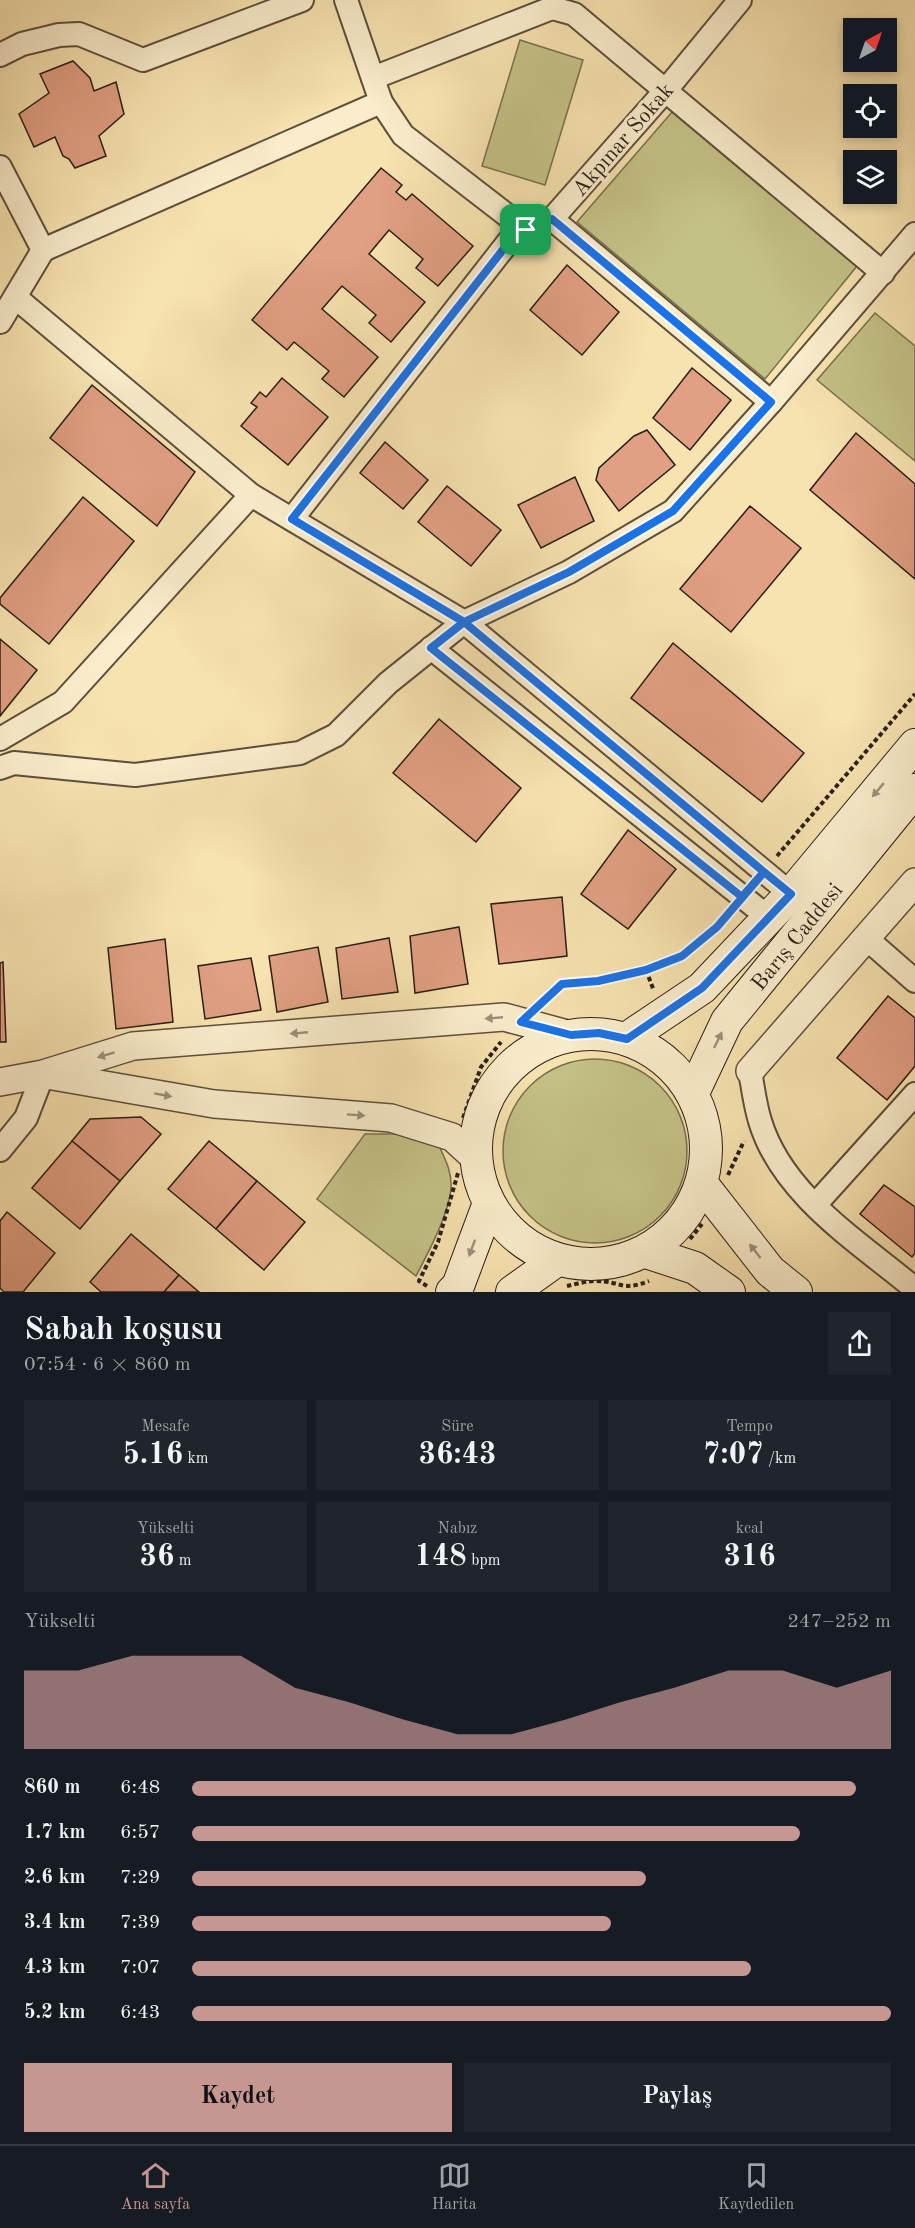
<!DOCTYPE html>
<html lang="tr">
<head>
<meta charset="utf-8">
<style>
	:root { --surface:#171b24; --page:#20242c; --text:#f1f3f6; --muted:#9ea1a6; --line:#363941; --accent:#c59692 }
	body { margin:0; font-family:"Old Standard TT",serif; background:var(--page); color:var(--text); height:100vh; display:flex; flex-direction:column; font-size:22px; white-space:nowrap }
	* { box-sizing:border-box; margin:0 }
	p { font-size:20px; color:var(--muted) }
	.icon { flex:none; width:33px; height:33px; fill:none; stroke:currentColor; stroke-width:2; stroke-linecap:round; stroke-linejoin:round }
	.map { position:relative; height:1292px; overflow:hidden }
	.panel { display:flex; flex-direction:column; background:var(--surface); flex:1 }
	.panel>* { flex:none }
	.needle { width:39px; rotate:40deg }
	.tools { position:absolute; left:843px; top:18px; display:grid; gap:12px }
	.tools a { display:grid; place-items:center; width:54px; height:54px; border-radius:0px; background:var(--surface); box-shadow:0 3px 9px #0003; font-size:30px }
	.pin { position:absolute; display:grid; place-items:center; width:51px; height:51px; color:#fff; margin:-26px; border-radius:12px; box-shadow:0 3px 9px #0006 }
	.round { display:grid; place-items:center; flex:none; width:63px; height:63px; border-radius:0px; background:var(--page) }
	.headline { display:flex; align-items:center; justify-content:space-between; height:102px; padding:0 24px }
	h1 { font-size:33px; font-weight:700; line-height:45px }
	.metrics { display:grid; grid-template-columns:repeat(3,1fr); gap:9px; height:102px; padding:6px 24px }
	.metrics div { display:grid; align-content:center; border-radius:0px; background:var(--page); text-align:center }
	.metrics b { font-size:30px; font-weight:700 }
	.metrics small { font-size:16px; font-weight:400 }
	.metrics p { font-size:16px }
	.chart { height:168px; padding:12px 24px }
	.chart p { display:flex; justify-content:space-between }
	.chart svg { width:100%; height:108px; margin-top:6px; fill:var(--accent); opacity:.7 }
	.action { display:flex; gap:12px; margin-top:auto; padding:12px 24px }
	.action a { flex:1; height:69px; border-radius:0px; background:var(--accent); color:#111; font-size:24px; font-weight:700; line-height:69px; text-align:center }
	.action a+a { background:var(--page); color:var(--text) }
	ul { padding:0 24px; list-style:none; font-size:20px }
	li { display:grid; grid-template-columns:96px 72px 1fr; align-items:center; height:45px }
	li i { height:15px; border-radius:8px; background:var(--accent) }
	.dock { display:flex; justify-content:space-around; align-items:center; height:84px; border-top:2px solid var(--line); background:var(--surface); font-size:16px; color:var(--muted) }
	.dock a { display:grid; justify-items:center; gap:3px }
	.dock .active { color:var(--accent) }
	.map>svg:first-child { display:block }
	.green { fill:#c4c186; stroke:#77704e; stroke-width:1.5 }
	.building { fill:#e19f83; stroke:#2a1e17; stroke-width:1.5 }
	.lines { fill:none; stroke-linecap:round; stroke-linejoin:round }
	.minor-casing { stroke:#5d4f3d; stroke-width:26 }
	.tertiary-casing { stroke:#5d4f3d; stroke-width:30 }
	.secondary-casing { stroke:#2a1e17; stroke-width:34 }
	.path { stroke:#2a1e17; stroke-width:4; stroke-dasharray:4.5 3; stroke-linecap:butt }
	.minor { stroke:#faedcc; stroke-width:22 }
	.tertiary { stroke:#faedcc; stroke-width:27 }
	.secondary { stroke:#faedcc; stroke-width:32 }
	.oneway { fill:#9c907b }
	.route-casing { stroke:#fff; stroke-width:12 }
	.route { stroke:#1a73e8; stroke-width:8 }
	.labels { text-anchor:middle; stroke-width:6; stroke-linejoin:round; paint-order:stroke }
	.street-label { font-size:22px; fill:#2a1e17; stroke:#faedcc }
</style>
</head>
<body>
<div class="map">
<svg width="915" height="1292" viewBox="0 0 915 1292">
	<rect width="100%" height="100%" fill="#f7e3b0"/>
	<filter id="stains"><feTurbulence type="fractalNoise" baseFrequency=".00333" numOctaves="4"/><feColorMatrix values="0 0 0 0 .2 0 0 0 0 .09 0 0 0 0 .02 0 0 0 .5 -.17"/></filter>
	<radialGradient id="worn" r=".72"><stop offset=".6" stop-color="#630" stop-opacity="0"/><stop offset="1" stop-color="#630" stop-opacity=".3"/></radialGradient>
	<!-- green -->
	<g class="green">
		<polygon points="520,40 583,60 545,185 482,166"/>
		<polygon points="672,112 857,266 765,379 577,222"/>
		<polygon points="875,313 915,346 915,461 817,380"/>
		<circle cx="595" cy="1151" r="92"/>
		<path d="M365 1134H404L439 1146C445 1159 452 1172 451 1187 450 1212 428 1253 416 1276L317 1199Z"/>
	</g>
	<!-- building -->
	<g class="building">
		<polygon points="73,61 90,78 94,91 116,82 124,114 99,136 106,156 75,168 69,159 63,156 55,137 34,147 19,114 49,93 40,74"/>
		<polygon points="381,168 402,185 396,192 406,200 412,194 473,246 438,286 416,268 423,259 389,230 369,254 425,302 391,342 369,323 376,315 342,286 322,309 378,357 344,397 322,379 329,371 294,342 287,350 252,320"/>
		<polygon points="567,265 619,312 582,355 530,310"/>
		<polygon points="692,368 731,400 690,450 653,418"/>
		<polygon points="282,378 328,417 288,465 241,426 257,407 251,403 260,392 266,397"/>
		<polygon points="92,385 195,472 157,526 50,438"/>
		<polygon points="647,430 675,465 619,511 596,480 599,468 634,436"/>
		<polygon points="856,433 915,484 915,579 810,490"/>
		<polygon points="385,442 428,480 403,509 360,473"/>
		<polygon points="575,477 594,521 541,548 518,505"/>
		<polygon points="447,486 501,530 471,566 418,522"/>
		<polygon points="83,497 134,541 49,644 0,604 0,598"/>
		<polygon points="750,506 801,548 731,632 680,589"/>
		<polygon points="0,639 37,670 0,716"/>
		<polygon points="673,643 804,753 762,802 631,698"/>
		<polygon points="439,719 521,788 476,842 393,773"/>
		<polygon points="628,830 676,869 628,929 581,894"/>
		<polygon points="562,897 567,956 499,964 491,904"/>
		<polygon points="459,927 468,984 415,993 410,936"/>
		<polygon points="389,938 398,992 342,999 336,948"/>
		<polygon points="165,939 173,1022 116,1029 108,948"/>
		<polygon points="318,947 328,1002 277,1012 269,956"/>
		<polygon points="251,958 261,1010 205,1019 198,966"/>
		<polygon points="3,962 6,1042 0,1042 0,963"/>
		<polygon points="888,996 915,1018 915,1066 887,1100 837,1058"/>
		<polygon points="141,1117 161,1134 120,1181 72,1141 90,1119"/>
		<polygon points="72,1141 120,1181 80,1229 32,1188"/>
		<polygon points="209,1141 257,1181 216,1229 168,1189"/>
		<polygon points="257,1181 305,1222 264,1270 216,1229"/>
		<polygon points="884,1185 915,1207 915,1253 912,1257 860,1214"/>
		<polygon points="7,1212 55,1253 23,1292 4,1292 0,1288 0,1221"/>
		<polygon points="131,1234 179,1275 164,1292 101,1292 90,1282"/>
		<polygon points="179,1275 199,1292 164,1292"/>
	</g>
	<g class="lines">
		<!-- minor casing -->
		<g class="minor-casing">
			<g id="minor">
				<polyline points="0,55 22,44 59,35 79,34 143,60 302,0"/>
				<polyline points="373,78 552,8 574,14 883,273"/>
				<polyline points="381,102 403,135 526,230"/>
				<polyline points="0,167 43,250 381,102 346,0"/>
				<polyline points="552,219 771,402 915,234"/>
				<polyline points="15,297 251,495 464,622 791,894"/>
				<polyline points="0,322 43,250"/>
				<polyline points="292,519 509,241 526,230 552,219 666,90 740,0"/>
				<polyline points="431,648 769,918"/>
				<polyline points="0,739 63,702 251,495"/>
				<polyline points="0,768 14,763 135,775 300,753 336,735 388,683 464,622 569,572 673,511 771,402"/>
				<polyline points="866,938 915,981"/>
				<path d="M750 1071C753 1088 755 1105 760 1121 782 1195 859 1242 915 1289"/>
				<polyline points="0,1150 26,1118 43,1074"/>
				<polyline points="815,1205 915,1094"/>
			</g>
		</g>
		<!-- tertiary casing -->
		<g class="tertiary-casing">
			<g id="tertiary">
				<polyline points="750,1071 915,882"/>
				<polyline points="47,1075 214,1104 391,1118 452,1137 476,1159"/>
				<polyline points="0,1082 43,1074 133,1046 504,1017 571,1035"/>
			</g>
		</g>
		<!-- secondary casing -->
		<g class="secondary-casing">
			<g id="secondary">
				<circle cx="591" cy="1149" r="115"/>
				<polyline points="626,1039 702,988 791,894 915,745"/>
				<polyline points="693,1093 727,1021 915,790"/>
				<polyline points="702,1184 770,1271 796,1292"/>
				<polyline points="646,1252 695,1268 729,1292"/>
				<polyline points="452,1292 458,1286 489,1203"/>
				<polyline points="512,1292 557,1260"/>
			</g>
		</g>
		<!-- path -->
		<g class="path">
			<polyline points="777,856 915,694"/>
			<polyline points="646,970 654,991"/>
			<path d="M541 1004C547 998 554 989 561 985 572 979 590 982 602 980 660 967 690 959 729 912"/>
			<polyline points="463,1118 481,1067 501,1042"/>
			<polyline points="728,1175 744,1141"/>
			<polyline points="690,1239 702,1224"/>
			<polyline points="427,1286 419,1281 438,1242 458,1173"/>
			<path d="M567 1286C576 1284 587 1281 595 1281 622 1281 620 1292 649 1281"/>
		</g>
		<!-- minor -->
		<use href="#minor" class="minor"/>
		<!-- tertiary -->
		<use href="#tertiary" class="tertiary"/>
		<!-- secondary -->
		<use href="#secondary" class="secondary"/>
	</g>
	<!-- one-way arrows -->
	<defs><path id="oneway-solid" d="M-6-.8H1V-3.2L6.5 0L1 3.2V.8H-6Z" transform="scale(1.5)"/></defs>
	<g class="oneway">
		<use href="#oneway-solid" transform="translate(878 790) rotate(130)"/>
		<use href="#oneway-solid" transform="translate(494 1018) rotate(175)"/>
		<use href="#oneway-solid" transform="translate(299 1033) rotate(175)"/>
		<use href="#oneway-solid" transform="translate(718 1040) rotate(-64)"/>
		<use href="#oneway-solid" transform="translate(106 1055) rotate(163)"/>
		<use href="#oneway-solid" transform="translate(163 1095) rotate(10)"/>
		<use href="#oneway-solid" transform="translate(356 1115) rotate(4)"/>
		<use href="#oneway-solid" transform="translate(472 1248) rotate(110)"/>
		<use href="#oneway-solid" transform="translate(755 1251) rotate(-128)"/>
	</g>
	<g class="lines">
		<!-- route casing -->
		<g class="route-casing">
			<polyline id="route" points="526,230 509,242 292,519 464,622 764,872 717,927 682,956 646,970 598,981 562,984 521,1022 571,1035 599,1033 627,1039 702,988 791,894 764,872 742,897 431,648 464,622 569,572 673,511 771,402 552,219 526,230"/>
		</g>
		<!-- route -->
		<use href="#route" class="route"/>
	</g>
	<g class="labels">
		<!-- street labels -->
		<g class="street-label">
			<text transform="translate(622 139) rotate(-49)" y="8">Akpınar Sokak</text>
			<text transform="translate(796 936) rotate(-51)" y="8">Barış Caddesi</text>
		</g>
	</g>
	<rect width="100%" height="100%" filter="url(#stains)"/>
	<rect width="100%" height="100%" fill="url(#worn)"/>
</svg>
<div class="tools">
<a><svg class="needle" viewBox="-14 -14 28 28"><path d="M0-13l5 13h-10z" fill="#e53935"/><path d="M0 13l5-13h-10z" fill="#9ea1a6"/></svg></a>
<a><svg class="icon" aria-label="locate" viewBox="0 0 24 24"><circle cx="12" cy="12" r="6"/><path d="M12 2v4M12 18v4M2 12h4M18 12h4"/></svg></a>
<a><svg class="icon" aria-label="layers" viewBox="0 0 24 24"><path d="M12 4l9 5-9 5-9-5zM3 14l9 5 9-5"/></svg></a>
</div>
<div class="pin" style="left:526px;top:230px;background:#1e9e55"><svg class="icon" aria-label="arrive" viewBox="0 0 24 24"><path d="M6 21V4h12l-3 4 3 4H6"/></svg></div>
</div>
<section class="panel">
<div class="headline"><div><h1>Sabah koşusu</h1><p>07:54 · 6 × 860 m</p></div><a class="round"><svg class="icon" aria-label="share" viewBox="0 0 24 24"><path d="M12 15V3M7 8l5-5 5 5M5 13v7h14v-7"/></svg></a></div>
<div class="metrics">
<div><p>Mesafe</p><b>5.16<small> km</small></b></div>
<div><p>Süre</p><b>36:43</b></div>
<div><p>Tempo</p><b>7:07<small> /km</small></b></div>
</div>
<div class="metrics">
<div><p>Yükselti</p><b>36<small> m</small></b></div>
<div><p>Nabız</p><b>148<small> bpm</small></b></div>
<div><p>kcal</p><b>316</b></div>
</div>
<div class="chart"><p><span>Yükselti</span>247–252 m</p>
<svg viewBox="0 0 160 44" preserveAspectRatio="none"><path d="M0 44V12L10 12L20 6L30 6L40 6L50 19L60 25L70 32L80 38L90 38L100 32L110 25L120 19L130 12L140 12L150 19L160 12V44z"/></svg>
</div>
<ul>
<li><b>860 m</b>6:48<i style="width:95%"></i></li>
<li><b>1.7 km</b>6:57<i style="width:87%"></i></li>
<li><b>2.6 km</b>7:29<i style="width:65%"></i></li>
<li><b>3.4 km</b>7:39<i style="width:60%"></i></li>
<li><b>4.3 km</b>7:07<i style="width:80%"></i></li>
<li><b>5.2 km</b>6:43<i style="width:100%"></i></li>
</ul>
<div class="action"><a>Kaydet</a><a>Paylaş</a></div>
</section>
<nav class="dock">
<a class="active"><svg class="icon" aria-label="home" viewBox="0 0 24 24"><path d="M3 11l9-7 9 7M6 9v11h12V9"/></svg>Ana sayfa</a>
<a><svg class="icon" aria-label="map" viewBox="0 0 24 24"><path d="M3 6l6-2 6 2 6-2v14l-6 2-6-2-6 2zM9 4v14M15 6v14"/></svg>Harita</a>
<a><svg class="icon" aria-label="saved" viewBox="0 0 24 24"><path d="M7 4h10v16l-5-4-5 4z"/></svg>Kaydedilen</a>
</nav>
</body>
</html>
